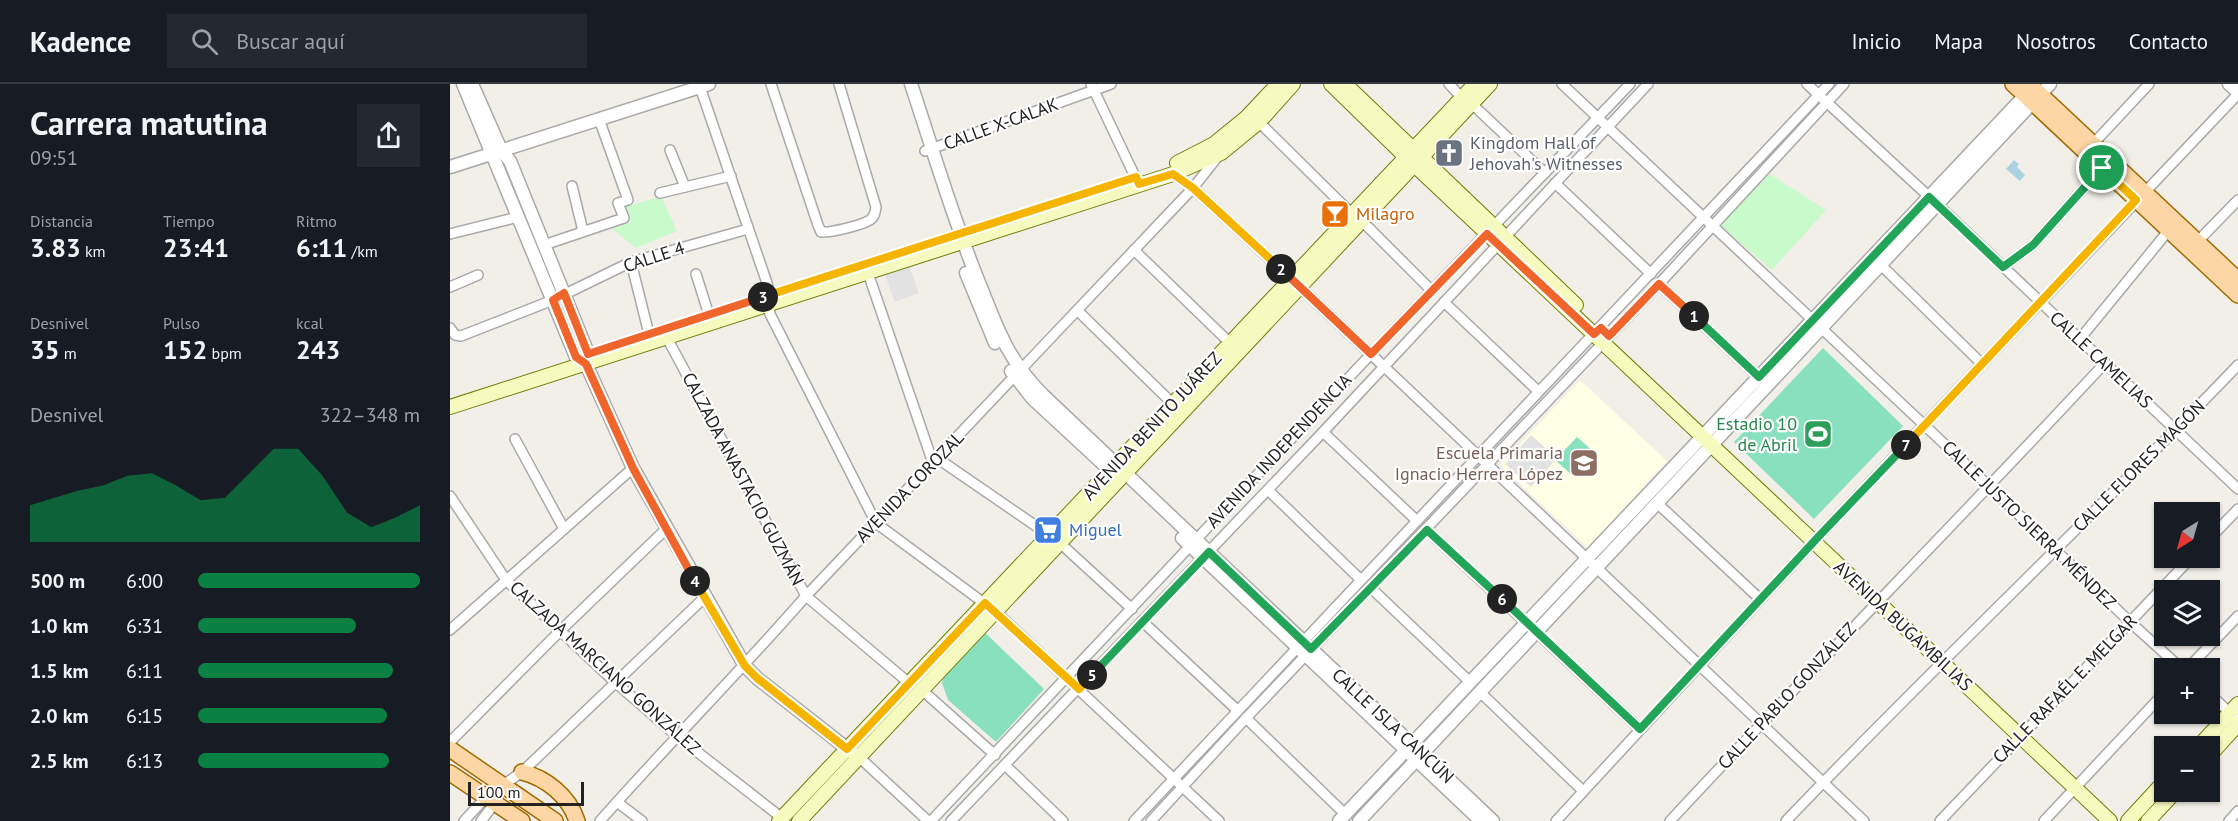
<!DOCTYPE html>
<html lang="es">
<head>
<meta charset="utf-8">
<style>
	:root { --surface:#171b24; --page:#242831; --text:#f1f3f6; --muted:#9ea1a6; --line:#363941; --accent:#0b8043 }
	body { margin:0; font-family:"PT Sans",sans-serif; background:var(--page); color:var(--text); height:100vh; display:flex; flex-direction:column; font-size:22px; white-space:nowrap }
	* { box-sizing:border-box; margin:0 }
	p { font-size:20px; color:var(--muted) }
	.icon { flex:none; width:33px; height:33px; fill:none; stroke:currentColor; stroke-width:2; stroke-linecap:round; stroke-linejoin:round }
	.map { position:relative; flex:1; overflow:hidden }
	.panel { display:flex; flex-direction:column; background:var(--surface); width:450px }
	.panel>* { flex:none }
	.needle { width:39px; rotate:217deg }
	.controls { position:absolute; left:1704px; top:418px; display:grid; gap:12px }
	.controls a { display:grid; place-items:center; width:66px; height:66px; border-radius:0px; background:var(--surface); box-shadow:0 2px 4px #0004; font-size:30px }
	.scale { position:absolute; left:18px; bottom:15px; width:116px; box-sizing:border-box; padding-left:6px; border:3px solid #222; border-top:0; font-size:16px; line-height:21px; white-space:nowrap; color:#222; -webkit-text-stroke:4px #fff; paint-order:stroke }
	.pin { position:absolute; display:grid; place-items:center; width:51px; height:51px; color:#fff; margin:-26px; border:3px solid #fff; border-radius:50%; box-shadow:0 2px 6px #0007 }
	.km { position:absolute; width:30px; height:30px; margin:-15px; border-radius:50%; background:#222; color:#fff; font-size:16px; line-height:30px; text-align:center }
	.round { display:grid; place-items:center; flex:none; width:63px; height:63px; border-radius:0px; background:var(--page) }
	.headline { display:flex; align-items:center; justify-content:space-between; height:102px; padding:0 30px }
	h1 { font-size:33px; font-weight:700; line-height:45px }
	.figures { display:grid; grid-template-columns:repeat(3,1fr); gap:9px; height:102px; padding:6px 30px }
	.figures div { display:grid; align-content:center }
	.figures b { font-size:26px; font-weight:700 }
	.figures small { font-size:16px; font-weight:400 }
	.figures p { font-size:16px }
	.chart { height:168px; padding:12px 30px }
	.chart p { display:flex; justify-content:space-between }
	.chart svg { width:100%; height:108px; margin-top:6px; fill:var(--accent); opacity:.7 }
	ul { padding:0 30px; list-style:none; font-size:20px }
	li { display:grid; grid-template-columns:96px 72px 1fr; align-items:center; height:45px }
	li i { height:15px; border-radius:8px; background:var(--accent) }
	header { display:flex; align-items:center; gap:36px; box-sizing:border-box; height:84px; padding:0 30px; background:var(--surface); border-bottom:2px solid var(--line) }
	header strong { font-size:28px }
	nav { display:flex; gap:33px; margin-inline-start:auto; font-size:21px }
	.search { width:420px; height:54px; background:var(--page); display:flex; align-items:center; gap:15px; box-sizing:border-box; padding:0 21px; border-radius:0px; color:var(--muted); font-size:22px }
	main { display:flex; flex:1; min-height:0 }
	.map>svg:first-child { display:block }
	.education { fill:#ffffe5 }
	.park { fill:#c8facc }
	.pitch { fill:#88e0be }
	.parking { fill:#e2e2e2 }
	.water { fill:#aad3df }
	.lines { fill:none; stroke-linecap:round; stroke-linejoin:round }
	.minor-casing { stroke:#a9a9a9; stroke-width:12 }
	.tertiary-casing { stroke:#a9a9a9; stroke-width:15 }
	.secondary-casing { stroke:#707d05; stroke-width:16 }
	.primary-casing { stroke:#a06b00; stroke-width:18 }
	.minor { stroke:#fff; stroke-width:9 }
	.tertiary { stroke:#fff; stroke-width:12 }
	.secondary { stroke:#f7fabf; stroke-width:14 }
	.primary { stroke:#fcd6a4; stroke-width:15 }
	.split-1-casing { stroke:#fff; stroke-width:12 }
	.split-2-casing { stroke:#fff; stroke-width:12 }
	.split-3-casing { stroke:#fff; stroke-width:12 }
	.split-4-casing { stroke:#fff; stroke-width:12 }
	.split-5-casing { stroke:#fff; stroke-width:12 }
	.split-6-casing { stroke:#fff; stroke-width:12 }
	.split-7-casing { stroke:#fff; stroke-width:12 }
	.split-8-casing { stroke:#fff; stroke-width:12 }
	.split-1 { stroke:#22a559; stroke-width:8 }
	.split-2 { stroke:#f0652b; stroke-width:8 }
	.split-3 { stroke:#f5b400; stroke-width:8 }
	.split-4 { stroke:#f0652b; stroke-width:8 }
	.split-5 { stroke:#f5b400; stroke-width:8 }
	.split-6 { stroke:#22a559; stroke-width:8 }
	.split-7 { stroke:#22a559; stroke-width:8 }
	.split-8 { stroke:#f5b400; stroke-width:8 }
	.labels { text-anchor:middle; stroke-width:4.5; stroke-linejoin:round; paint-order:stroke }
	.street-label { font-size:18px; fill:#222; stroke:#fff }
	.worship-label { font-size:18px; fill:#5b616d; stroke:#fff; text-anchor:start }
	.food-label { font-size:18px; fill:#c56008; stroke:#fff; text-anchor:start }
	.leisure-label { font-size:18px; fill:#27864d; stroke:#fff; text-anchor:end }
	.education-label { font-size:18px; fill:#785e54; stroke:#fff; text-anchor:end }
	.shop-label { font-size:18px; fill:#366cbe; stroke:#fff; text-anchor:start }
</style>
</head>
<body>
<header>
<strong>Kadence</strong>
<div class="search"><svg class="icon" aria-label="search" viewBox="0 0 24 24"><circle cx="10" cy="10" r="6"/><path d="M15 15l6 6"/></svg>Buscar aquí</div>
<nav><a>Inicio</a><a>Mapa</a><a>Nosotros</a><a>Contacto</a></nav>
</header>
<main>
<section class="panel">
<div class="headline"><div><h1>Carrera matutina</h1><p>09:51</p></div><a class="round"><svg class="icon" aria-label="share" viewBox="0 0 24 24"><path d="M12 15V3M7 8l5-5 5 5M5 13v7h14v-7"/></svg></a></div>
<div class="figures">
<div><p>Distancia</p><b>3.83<small> km</small></b></div>
<div><p>Tiempo</p><b>23:41</b></div>
<div><p>Ritmo</p><b>6:11<small> /km</small></b></div>
</div>
<div class="figures">
<div><p>Desnivel</p><b>35<small> m</small></b></div>
<div><p>Pulso</p><b>152<small> bpm</small></b></div>
<div><p>kcal</p><b>243</b></div>
</div>
<div class="chart"><p><span>Desnivel</span>322–348 m</p>
<svg viewBox="0 0 160 44" preserveAspectRatio="none"><path d="M0 44V29L10 26L20 23L30 21L40 17L50 16L60 21L70 27L80 26L90 16L100 6L110 6L120 17L130 32L140 38L150 34L160 29V44z"/></svg>
</div>
<ul>
<li><b>500 m</b>6:00<i style="width:100%"></i></li>
<li><b>1.0 km</b>6:31<i style="width:71%"></i></li>
<li><b>1.5 km</b>6:11<i style="width:88%"></i></li>
<li><b>2.0 km</b>6:15<i style="width:85%"></i></li>
<li><b>2.5 km</b>6:13<i style="width:86%"></i></li>
</ul>
</section>
<div class="map">
<svg width="1788" height="737" viewBox="0 0 1788 737">
	<rect width="100%" height="100%" fill="#f2efe9"/>
	<!-- education -->
	<polygon class="education" points="1130,296 1217,377 1138,464 1050,381"/>
	<!-- park -->
	<g class="park">
		<polygon points="1320,90 1376,126 1322,186 1271,142 1294,115"/>
		<polygon points="211,112 227,147 186,164 162,145 181,138 175,123"/>
	</g>
	<!-- pitch -->
	<g class="pitch">
		<polygon points="1373,264 1453,342 1364,435 1284,358"/>
		<polygon points="1127,353 1144,368 1122,391 1105,376"/>
		<polygon points="529,543 594,605 546,658 498,616 492,599 495,580"/>
	</g>
	<!-- parking -->
	<g class="parking">
		<polygon points="459,182 469,209 445,218 435,191"/>
		<polygon points="1081,351 1107,374 1081,403 1055,380"/>
	</g>
	<!-- water -->
	<polygon class="water" points="1564,76 1569,80 1567,83 1575,91 1570,97 1556,85"/>
	<g class="lines">
		<!-- minor casing -->
		<g class="minor-casing">
			<g id="minor">
				<path d="M321 0 368 141 371 148C381 149 412 141 420 136 425 133 425 128 426 123L389 0"/>
				<polyline points="641,0 689,101"/>
				<polyline points="999,0 1012,14"/>
				<polyline points="1112,0 1540,403 1680,538 1732,585"/>
				<polyline points="1357,0 1487,120 1788,405"/>
				<path d="M250 3 317 199C320 210 318 219 320 230L426 439 546 528 769 737"/>
				<polyline points="1022,20 1095,89"/>
				<polyline points="809,38 902,130"/>
				<polyline points="1643,60 1699,0"/>
				<polyline points="220,66 235,103"/>
				<polyline points="475,67 661,0"/>
				<polyline points="723,90 743,104 850,203 1414,737"/>
				<polyline points="1105,99 1201,190"/>
				<polyline points="122,102 133,147"/>
				<polyline points="210,109 281,92"/>
				<polyline points="912,137 982,207"/>
				<polyline points="0,150 68,133"/>
				<polyline points="1747,158 1788,116"/>
				<polyline points="94,161 174,134 168,119 178,116 149,35"/>
				<polyline points="684,166 780,259"/>
				<polyline points="181,178 199,250"/>
				<polyline points="1431,181 1532,280"/>
				<polyline points="1553,183 1583,161 1652,84"/>
				<polyline points="418,189 483,379"/>
				<polyline points="246,190 259,231"/>
				<polyline points="1209,200 1309,293"/>
				<polyline points="0,203 28,191"/>
				<polyline points="994,218 1088,307"/>
				<polyline points="628,227 723,320"/>
				<polyline points="0,244 5,251 11,252 103,216 181,178 298,145"/>
				<polyline points="217,254 356,512 459,599"/>
				<polyline points="1629,256 1719,146"/>
				<polyline points="873,348 966,436"/>
				<polyline points="65,355 114,445"/>
				<polyline points="487,374 599,451"/>
				<polyline points="818,406 910,495"/>
				<polyline points="0,412 56,496 165,598 227,652 332,734"/>
				<polyline points="1207,419 1310,515"/>
				<polyline points="977,446 1190,645"/>
				<polyline points="1760,454 1788,425"/>
				<polyline points="610,459 682,525"/>
				<polyline points="921,504 1020,598"/>
				<polyline points="692,537 787,626"/>
				<polyline points="0,546 183,384"/>
				<polyline points="1737,585 1788,532"/>
				<polyline points="472,606 545,671"/>
				<polyline points="1030,608 1133,707"/>
				<polyline points="1760,610 1784,633"/>
				<polyline points="796,634 895,730"/>
				<polyline points="0,658 110,547 216,445"/>
				<polyline points="409,673 478,737"/>
				<polyline points="555,681 613,737"/>
				<polyline points="167,718 192,737"/>
				<polyline points="14,737 36,713 72,688 255,513"/>
				<polyline points="31,737 48,715"/>
				<path d="M150 737C217 661 289 589 356 512L743 104 769 71"/>
				<polyline points="481,737 921,270 1180,0"/>
				<polyline points="501,737 873,348 1198,0"/>
				<polyline points="684,737 1379,0"/>
				<polyline points="701,737 796,634 1209,200 1394,0"/>
				<polyline points="1106,737 1370,451 1788,10"/>
				<path d="M1220 737C1363 583 1511 434 1654 280"/>
				<path d="M1336 737C1484 582 1640 436 1788 281"/>
				<polyline points="1490,737 1741,474"/>
				<polyline points="1594,737 1714,609"/>
				<polyline points="1779,737 1788,727"/>
			</g>
		</g>
		<!-- tertiary casing -->
		<g class="tertiary-casing">
			<g id="tertiary">
				<polyline points="13,0 126,273 136,280"/>
				<polyline points="22,0 51,66 60,77 138,269 136,280"/>
				<path d="M461 0C483 66 502 132 528 196 547 243 556 274 593 311L1043 737"/>
				<polyline points="1779,0 1788,8"/>
				<polyline points="0,83 259,0"/>
				<polyline points="516,189 545,259"/>
				<polyline points="136,280 183,384 295,582 307,594 404,670"/>
				<polyline points="561,287 582,314 663,389"/>
				<polyline points="732,454 1031,737"/>
				<polyline points="889,737 1581,5"/>
				<polyline points="909,737 1600,0"/>
			</g>
		</g>
		<!-- secondary casing -->
		<g class="secondary-casing">
			<g id="secondary">
				<polyline points="881,0 956,73 1660,737"/>
				<polyline points="895,0 1126,221"/>
				<polyline points="727,79 764,60 796,34 828,0"/>
				<polyline points="0,323 723,90 771,69 809,38 843,0"/>
				<polyline points="1748,663 1788,620"/>
				<polyline points="1760,671 1788,640"/>
				<polyline points="329,737 1025,0"/>
				<polyline points="349,737 1040,0"/>
				<polyline points="1678,737 1714,698"/>
				<polyline points="1698,737 1725,708"/>
			</g>
		</g>
		<!-- primary casing -->
		<g class="primary-casing">
			<g id="primary">
				<polyline points="1563,0 1788,211"/>
				<polyline points="1579,0 1788,196"/>
				<polyline points="0,665 105,737"/>
				<path d="M72 688C96 694 119 712 127 737"/>
				<polyline points="0,689 72,737"/>
			</g>
		</g>
		<!-- minor -->
		<use href="#minor" class="minor"/>
		<!-- tertiary -->
		<use href="#tertiary" class="tertiary"/>
		<!-- secondary -->
		<use href="#secondary" class="secondary"/>
		<!-- primary -->
		<use href="#primary" class="primary"/>
	</g>
	<g class="lines">
		<!-- split-1 casing -->
		<g class="split-1-casing">
			<polyline id="split-1" points="1244,232 1309,293 1479,113 1553,183 1583,161 1652,84"/>
		</g>
		<!-- split-2 casing -->
		<g class="split-2-casing">
			<polyline id="split-2" points="831,185 921,270 1037,150 1144,250 1151,244 1159,252 1209,200 1244,232"/>
		</g>
		<!-- split-3 casing -->
		<g class="split-3-casing">
			<polyline id="split-3" points="313,213 686,93 689,100 723,90 743,104 831,185"/>
		</g>
		<!-- split-4 casing -->
		<g class="split-4-casing">
			<polyline id="split-4" points="245,497 183,384 136,280 126,273 103,216 114,209 138,270 313,213"/>
		</g>
		<!-- split-5 casing -->
		<g class="split-5-casing">
			<polyline id="split-5" points="245,497 295,582 307,594 397,665 535,519 629,605 642,591"/>
		</g>
		<!-- split-6 casing -->
		<g class="split-6-casing">
			<polyline id="split-6" points="642,591 759,468 861,565 977,446 1052,515"/>
		</g>
		<!-- split-7 casing -->
		<g class="split-7-casing">
			<polyline id="split-7" points="1052,515 1190,645 1370,451 1456,361"/>
		</g>
		<!-- split-8 casing -->
		<g class="split-8-casing">
			<polyline id="split-8" points="1456,361 1686,116 1652,84"/>
		</g>
		<!-- split-1 -->
		<use href="#split-1" class="split-1"/>
		<!-- split-2 -->
		<use href="#split-2" class="split-2"/>
		<!-- split-3 -->
		<use href="#split-3" class="split-3"/>
		<!-- split-4 -->
		<use href="#split-4" class="split-4"/>
		<!-- split-5 -->
		<use href="#split-5" class="split-5"/>
		<!-- split-6 -->
		<use href="#split-6" class="split-6"/>
		<!-- split-7 -->
		<use href="#split-7" class="split-7"/>
		<!-- split-8 -->
		<use href="#split-8" class="split-8"/>
	</g>
	<!-- icons -->
	<defs>
		<g id="church-square" transform="scale(1.5)"><rect x="-9" y="-9" width="18" height="18" rx="4" fill="#6b7280" stroke="#fff"/><path d="M-1.2-6h2.4v3.5h3.3v2.4h-3.3V6h-2.4V-.1h-3.3v-2.4h3.3Z" fill="#fff"/></g>
		<g id="bar-square" transform="scale(1.5)"><rect x="-9" y="-9" width="18" height="18" rx="4" fill="#e8710a" stroke="#fff"/><path d="M-6-5H6L.8 .8V4.5H3.5V6h-7V4.5H-.8V.8Z" fill="#fff"/></g>
		<g id="stadium-square" transform="scale(1.5)"><rect x="-9" y="-9" width="18" height="18" rx="4" fill="#2e9e5b" stroke="#fff"/><path d="M0-5a6.5 5 0 1 0 0 10a6.5 5 0 1 0 0-10ZM-3.5-1.8h7v3.6h-7Z" fill="#fff"/></g>
		<g id="school-square" transform="scale(1.5)"><rect x="-9" y="-9" width="18" height="18" rx="4" fill="#8d6e63" stroke="#fff"/><path d="M0-5L7-2L0 1L-7-2ZM-4 1L0 2.5L4 1V4Q0 6-4 4Z" fill="#fff"/></g>
		<g id="supermarket-square" transform="scale(1.5)"><rect x="-9" y="-9" width="18" height="18" rx="4" fill="#3f7fe0" stroke="#fff"/><path d="M-6-5.5h2.5l.6 2H6L4.5 2H-2.5L-4.4-4H-6ZM-1.5 3.2a1.3 1.3 0 1 0 .1 0ZM3 3.2a1.3 1.3 0 1 0 .1 0Z" fill="#fff"/></g>
	</defs>
	<g fill-rule="evenodd">
		<use href="#church-square" x="999" y="69"/>
		<use href="#bar-square" x="885" y="130"/>
		<use href="#stadium-square" x="1368" y="350"/>
		<use href="#school-square" x="1134" y="379"/>
		<use href="#supermarket-square" x="598" y="446"/>
	</g>
	<g class="labels">
		<!-- street labels -->
		<g class="street-label">
			<text transform="translate(551 40) rotate(-20)" y="6">CALLE X-CALAK</text>
			<text transform="translate(204 173) rotate(-18)" y="6">CALLE 4</text>
			<text transform="translate(1651 276) rotate(43)" y="6">CALLE CAMELIAS</text>
			<text transform="translate(702 342) rotate(-47)" y="6">AVENIDA BENITO JUÁREZ</text>
			<text transform="translate(829 367) rotate(-47)" y="6">AVENIDA INDEPENDENCIA</text>
			<text transform="translate(1689 382) rotate(-45)" y="6">CALLE FLORES MAGÓN</text>
			<text transform="translate(293 395) rotate(62)" y="6">CALZADA ANASTACIO GUZMÁN</text>
			<text transform="translate(460 403) rotate(-46)" y="6">AVENIDA COROZAL</text>
			<text transform="translate(1579 441) rotate(44)" y="6">CALLE JUSTO SIERRA MÉNDEZ</text>
			<text transform="translate(1453 542) rotate(43)" y="6">AVENIDA BUGAMBILIAS</text>
			<text transform="translate(155 584) rotate(42)" y="6">CALZADA MARCIANO GONZÁLEZ</text>
			<text transform="translate(1615 605) rotate(-46)" y="6">CALLE RAFAÉL E. MELGAR</text>
			<text transform="translate(1337 612) rotate(-47)" y="6">CALLE PABLO GONZÁLEZ</text>
			<text transform="translate(943 642) rotate(43)" y="6">CALLE ISLA CANCÚN</text>
		</g>
		<!-- worship labels -->
		<g class="worship-label">
			<text x="1020" y="65">Kingdom Hall of<tspan x="1020" dy="21">Jehovah's Witnesses</tspan></text>
		</g>
		<!-- food labels -->
		<g class="food-label">
			<text x="906" y="136">Milagro</text>
		</g>
		<!-- leisure labels -->
		<g class="leisure-label">
			<text x="1347" y="346">Estadio 10<tspan x="1347" dy="21">de Abril</tspan></text>
		</g>
		<!-- education labels -->
		<g class="education-label">
			<text x="1113" y="375">Escuela Primaria<tspan x="1113" dy="21">Ignacio Herrera López</tspan></text>
		</g>
		<!-- shop labels -->
		<g class="shop-label">
			<text x="619" y="452">Miguel</text>
		</g>
	</g>
</svg>
<div class="controls">
<a><svg class="needle" viewBox="-14 -14 28 28"><path d="M0-13l5 13h-10z" fill="#e53935"/><path d="M0 13l5-13h-10z" fill="#9ea1a6"/></svg></a>
<a><svg class="icon" aria-label="layers" viewBox="0 0 24 24"><path d="M12 4l9 5-9 5-9-5zM3 14l9 5 9-5"/></svg></a>
<a>+</a>
<a>−</a>
</div>
<div class="scale">100 m</div>
<div class="pin" style="left:1652px;top:84px;background:#1e9e55"><svg class="icon" aria-label="arrive" viewBox="0 0 24 24"><path d="M6 21V4h12l-3 4 3 4H6"/></svg></div>
<b class="km" style="left:1244px;top:232px">1</b>
<b class="km" style="left:831px;top:185px">2</b>
<b class="km" style="left:313px;top:213px">3</b>
<b class="km" style="left:245px;top:497px">4</b>
<b class="km" style="left:642px;top:591px">5</b>
<b class="km" style="left:1052px;top:515px">6</b>
<b class="km" style="left:1456px;top:361px">7</b>
</div>
</main>
</body>
</html>
